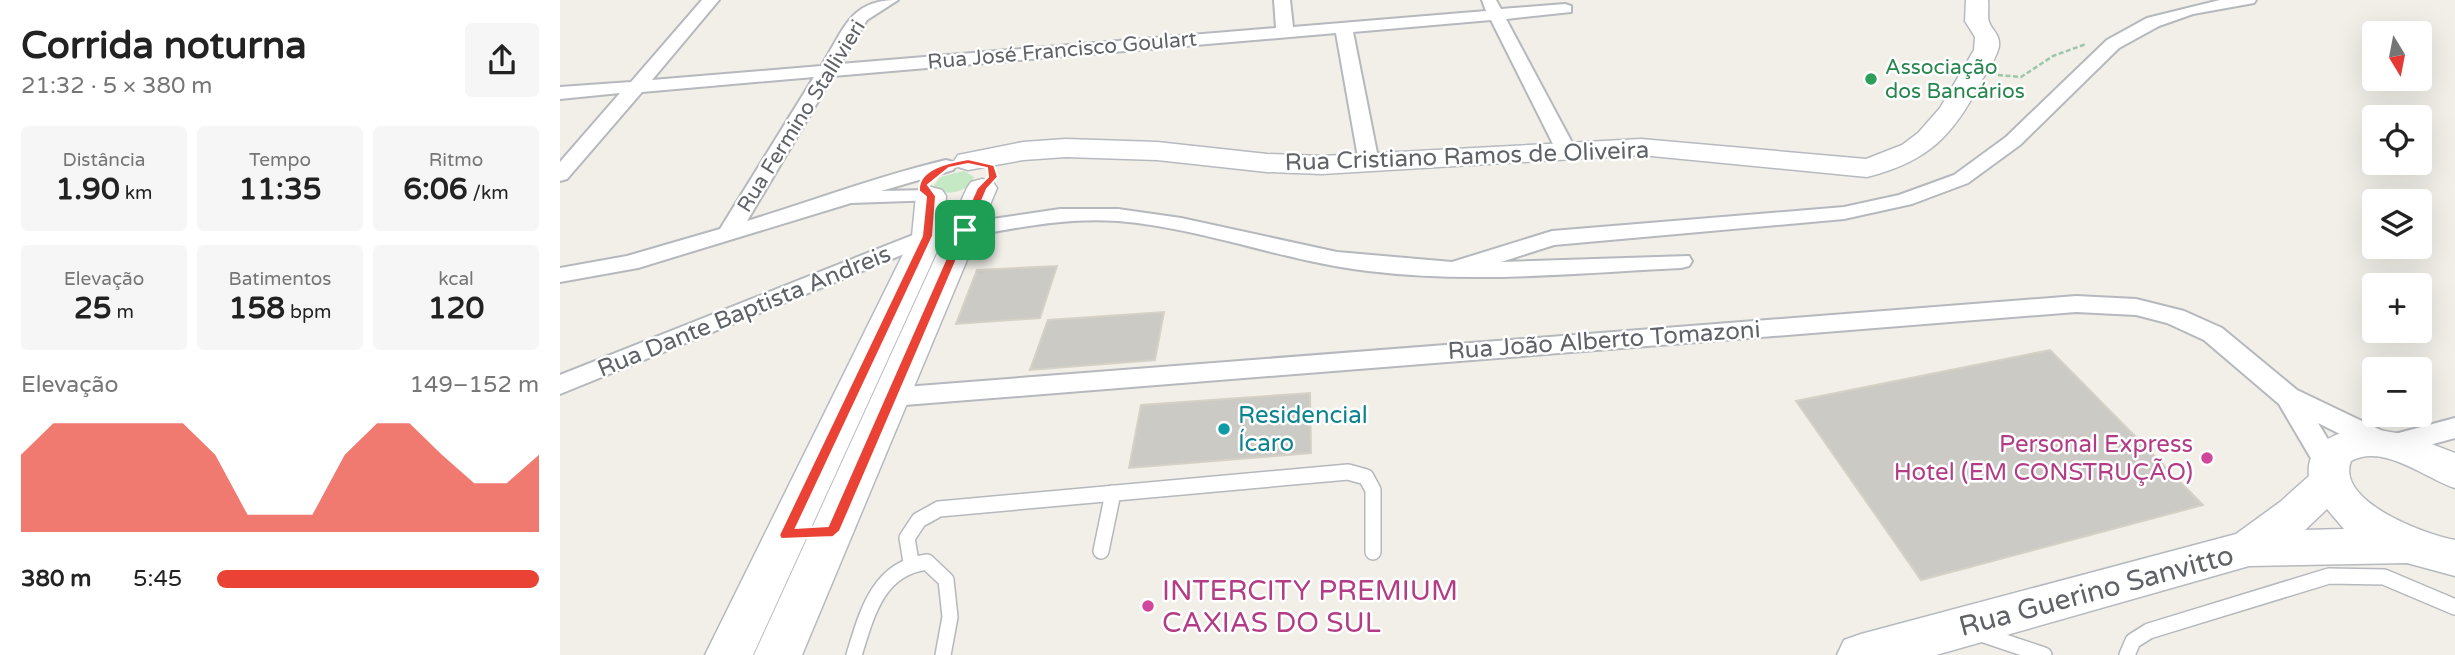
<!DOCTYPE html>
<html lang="pt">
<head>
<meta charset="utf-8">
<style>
	:root { --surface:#fff; --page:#f6f6f6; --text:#222; --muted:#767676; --accent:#ea4335 }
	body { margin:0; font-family:"Varela Round",sans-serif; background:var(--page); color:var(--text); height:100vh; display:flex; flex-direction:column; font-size:26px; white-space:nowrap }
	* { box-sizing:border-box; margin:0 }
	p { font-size:23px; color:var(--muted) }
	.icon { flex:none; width:38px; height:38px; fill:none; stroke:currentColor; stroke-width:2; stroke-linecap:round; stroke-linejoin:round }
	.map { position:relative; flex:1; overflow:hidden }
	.details { display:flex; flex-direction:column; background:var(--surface); width:560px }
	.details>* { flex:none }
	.needle { width:46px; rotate:170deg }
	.controls { position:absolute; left:1802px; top:21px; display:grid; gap:14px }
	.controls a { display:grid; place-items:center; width:70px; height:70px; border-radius:7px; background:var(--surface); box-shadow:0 7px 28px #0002; font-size:35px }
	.pin { position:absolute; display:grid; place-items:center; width:60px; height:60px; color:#fff; margin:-30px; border-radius:14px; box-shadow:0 4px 10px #0006 }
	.round { display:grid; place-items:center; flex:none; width:74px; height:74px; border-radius:7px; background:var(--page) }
	.head { display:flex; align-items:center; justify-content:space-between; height:119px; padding:0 21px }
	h1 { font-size:38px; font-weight:800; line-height:52px }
	.metrics { display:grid; grid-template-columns:repeat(3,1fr); gap:10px; height:119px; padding:7px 21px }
	.metrics div { display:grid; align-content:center; border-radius:7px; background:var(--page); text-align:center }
	.metrics b { font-size:30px; font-weight:800 }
	.metrics small { font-size:19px; font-weight:400 }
	.metrics p { font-size:19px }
	.chart { height:196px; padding:14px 21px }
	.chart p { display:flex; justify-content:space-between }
	.chart svg { width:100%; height:126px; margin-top:7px; fill:var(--accent); opacity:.7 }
	ul { padding:0 21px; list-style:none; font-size:23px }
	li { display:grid; grid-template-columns:112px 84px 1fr; align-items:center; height:52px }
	li i { height:18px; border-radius:9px; background:var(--accent) }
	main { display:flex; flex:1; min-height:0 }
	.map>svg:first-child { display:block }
	.green { fill:#c5e8c5 }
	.building { fill:#cccac5; stroke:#d6d1c6; stroke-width:2 }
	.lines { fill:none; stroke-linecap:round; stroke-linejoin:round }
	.lane-casing { stroke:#b5b8bc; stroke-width:18 }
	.street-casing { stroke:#b5b8bc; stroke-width:4 }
	.secondary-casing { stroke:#b6babf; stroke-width:3 }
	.path { stroke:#9cc7a9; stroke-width:2.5; stroke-dasharray:5 2.5; stroke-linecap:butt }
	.lane { stroke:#fff; stroke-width:15 }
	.street { fill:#fff; fill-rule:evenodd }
	.secondary { fill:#fff; fill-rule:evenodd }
	.route { fill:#ea4335; stroke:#fff; stroke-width:2; fill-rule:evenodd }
	.leisure-dot { fill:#2e9e5b; stroke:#fff; stroke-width:2.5 }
	.culture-dot { fill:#0f9aa8; stroke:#fff; stroke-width:2.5 }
	.hotel-dot { fill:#d1479c; stroke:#fff; stroke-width:2.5 }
	.labels { text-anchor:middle; stroke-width:5; stroke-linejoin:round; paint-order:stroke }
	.far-street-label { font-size:21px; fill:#5f6368; stroke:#fff }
	.far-leisure-label { font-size:21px; fill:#27864d; stroke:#fff; text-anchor:start }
	.street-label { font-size:24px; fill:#5f6368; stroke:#fff }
	.culture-label { font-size:24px; fill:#0d838f; stroke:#fff; text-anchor:start }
	.hotel-label { font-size:24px; fill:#b23c85; stroke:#fff; text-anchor:end }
	.near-hotel-label { font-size:28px; fill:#b23c85; stroke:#fff; text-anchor:start }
	.near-street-label { font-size:28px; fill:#5f6368; stroke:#fff }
</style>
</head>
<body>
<main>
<section class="details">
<div class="head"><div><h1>Corrida noturna</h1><p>21:32 · 5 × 380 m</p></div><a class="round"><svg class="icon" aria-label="share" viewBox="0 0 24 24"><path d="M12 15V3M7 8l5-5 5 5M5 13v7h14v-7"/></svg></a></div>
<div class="metrics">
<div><p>Distância</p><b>1.90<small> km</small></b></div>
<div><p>Tempo</p><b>11:35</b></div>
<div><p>Ritmo</p><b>6:06<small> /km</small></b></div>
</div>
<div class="metrics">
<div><p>Elevação</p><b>25<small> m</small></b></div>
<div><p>Batimentos</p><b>158<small> bpm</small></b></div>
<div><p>kcal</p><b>120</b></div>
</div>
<div class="chart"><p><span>Elevação</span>149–152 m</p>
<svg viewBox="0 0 160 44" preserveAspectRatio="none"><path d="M0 44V17L10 6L20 6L30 6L40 6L50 6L60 17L70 38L80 38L90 38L100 17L110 6L120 6L130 17L140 27L150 27L160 17V44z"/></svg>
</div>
<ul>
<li><b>380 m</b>5:45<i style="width:100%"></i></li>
</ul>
</section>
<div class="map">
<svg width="1895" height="655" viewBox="0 0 1895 655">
	<rect width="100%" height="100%" fill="#f1efe8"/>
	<!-- green -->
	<path class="green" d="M404 171 414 177C409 192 385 198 373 187L380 177Z"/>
	<!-- building -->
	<g class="building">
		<polygon points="497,266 480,318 396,324 417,270"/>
		<polygon points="604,312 595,360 470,370 488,320"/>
		<polygon points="1490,350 1643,505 1361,580 1236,401"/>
		<polygon points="750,393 751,453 569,468 581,405"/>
	</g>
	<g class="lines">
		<!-- lane casing -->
		<g class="lane-casing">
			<g id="lane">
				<polyline points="541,551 553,493"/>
				<polyline points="351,562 347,538 359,520 379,509 788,472 806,477 813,490 813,552"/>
				<polyline points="1418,633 1484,655"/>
				<path d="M294 655C307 613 318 568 367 562L386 580 390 617 383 655"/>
				<polyline points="1567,655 1573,641 1589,631 1769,576 1824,577 1895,607"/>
			</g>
		</g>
		<!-- street casing -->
		<g class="street-casing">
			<g id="street">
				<path d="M142 0H159L92 80 261 66C285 29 289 0 338 0L307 20 280 64 716 28 714 0H730L733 27 926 11 922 0H936L941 9 1005 4 1011 6V12L946 19 1016 150 1006 156 996 150 931 20 793 32 819 163 809 169 799 163 776 33 273 76 187 221C253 201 318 176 386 160L393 162 396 166 393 170 321 191 370 190 381 196 377 200 291 203 78 268 0 282V268L67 256 160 229 254 77 82 92 7 179 0 181V162L60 93 0 99V87L71 82Z"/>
				<path d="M1660 0H1696L1694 3 1633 14 1599 26 1559 48 1460 145 1408 183 1352 204 1284 219 994 245 941 262 1129 256 1132 261 1129 266 1121 268C1017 273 912 284 808 271 723 261 643 228 558 221 507 217 455 228 405 237L394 230 405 223 500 209H558L621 218 777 252 892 262 992 231 1284 207 1339 195 1394 175 1446 137 1547 40 1587 18Z"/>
				<polygon points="368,229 376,231 379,236 376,241 0,394 0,375"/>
				<polygon points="1516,296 1576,299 1624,311 1662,328 1737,390 1831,435 1895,418 1895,438 1833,455 1812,450 1758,423 1783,464 1779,472 1769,475 1759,472 1719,404 1644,340 1607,323 1576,315 1516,312 332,406 323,404 319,397 323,390 332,388"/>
			</g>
		</g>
		<!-- secondary casing -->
		<g class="secondary-casing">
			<g id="secondary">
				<path d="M1406 0H1428C1429 6 1427 16 1429 22 1433 32 1440 34 1439 46 1437 57 1428 70 1422 80 1393 136 1369 161 1307 177L1081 155 762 174 707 172 597 160 506 157 463 160 408 170 398 167 394 161 398 155 463 142 506 139 597 142 707 154 762 156 1081 139 1306 159 1342 145 1358 133 1380 108 1414 50 1415 37 1405 21Z"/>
				<polygon points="422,179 433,182 437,188 242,655 194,655 407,188 411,182"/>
				<polygon points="371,187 382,190 386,196 384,236 193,655 145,655 352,236 356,196 360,190"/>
				<path d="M1807 428 1848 435 1895 453V488C1865 478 1823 443 1791 461 1775 502 1867 535 1895 540V576L1847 563 1689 566 1376 655H1277L1284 640 1301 634 1676 534 1720 502 1749 476C1745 442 1780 430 1807 428ZM1767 509 1784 529 1745 530Z"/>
			</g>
		</g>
		<!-- path -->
		<polyline class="path" points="1438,75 1461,77 1493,56 1526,44"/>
		<!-- lane -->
		<use href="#lane" class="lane"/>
		<!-- street -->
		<use href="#street" class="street"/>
		<!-- secondary -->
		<use href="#secondary" class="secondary"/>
	</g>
	<!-- route -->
	<path class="route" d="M408 159 434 165 438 177 427 189 280 531 273 537 221 539 219 535 362 236 366 197 359 191C357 168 391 162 408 159ZM408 164 427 168 428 177 417 188 268 526 236 528 373 236 376 196 368 185 389 168Z"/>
	<!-- markers -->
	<circle class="leisure-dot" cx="1311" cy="79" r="7"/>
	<circle class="culture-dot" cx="664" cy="429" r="7"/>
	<g class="hotel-dot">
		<circle cx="1647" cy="458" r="7"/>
		<circle cx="588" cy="606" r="7"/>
	</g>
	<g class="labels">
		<!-- far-street labels -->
		<g class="far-street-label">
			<text transform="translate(502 50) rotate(-5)" y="7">Rua José Francisco Goulart</text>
			<text transform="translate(241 116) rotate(-58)" y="7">Rua Fermino Stallivieri</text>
		</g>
		<!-- far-leisure labels -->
		<g class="far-leisure-label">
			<text x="1325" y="74">Associação<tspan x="1325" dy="24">dos Bancários</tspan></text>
		</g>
		<!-- street labels -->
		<g class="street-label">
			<text transform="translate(907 156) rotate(-2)" y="8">Rua Cristiano Ramos de Oliveira</text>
			<text transform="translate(184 311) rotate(-22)" y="8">Rua Dante Baptista Andreis</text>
			<text transform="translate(1044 340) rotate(-4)" y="8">Rua João Alberto Tomazoni</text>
		</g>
		<!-- culture labels -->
		<g class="culture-label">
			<text x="678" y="423">Residencial<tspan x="678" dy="28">Ícaro</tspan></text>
		</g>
		<!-- hotel labels -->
		<g class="hotel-label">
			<text x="1633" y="452">Personal Express<tspan x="1633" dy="28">Hotel (EM CONSTRUÇÃO)</tspan></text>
		</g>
		<!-- near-hotel labels -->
		<g class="near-hotel-label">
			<text x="602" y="600">INTERCITY PREMIUM<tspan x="602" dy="32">CAXIAS DO SUL</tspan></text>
		</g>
		<!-- near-street labels -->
		<g class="near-street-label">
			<text transform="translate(1536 590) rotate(-15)" y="10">Rua Guerino Sanvitto</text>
		</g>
	</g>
</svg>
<div class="controls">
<a><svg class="needle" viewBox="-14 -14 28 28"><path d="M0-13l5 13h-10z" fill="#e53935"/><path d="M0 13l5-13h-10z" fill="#767676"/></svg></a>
<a><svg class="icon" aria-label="locate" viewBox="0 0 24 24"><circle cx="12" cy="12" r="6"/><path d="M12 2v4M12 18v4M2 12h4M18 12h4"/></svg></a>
<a><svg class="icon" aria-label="layers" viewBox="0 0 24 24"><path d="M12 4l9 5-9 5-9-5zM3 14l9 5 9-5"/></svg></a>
<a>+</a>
<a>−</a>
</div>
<div class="pin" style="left:405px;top:230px;background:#1e9e55"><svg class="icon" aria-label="arrive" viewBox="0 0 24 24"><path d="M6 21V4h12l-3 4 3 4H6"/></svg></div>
</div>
</main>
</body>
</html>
